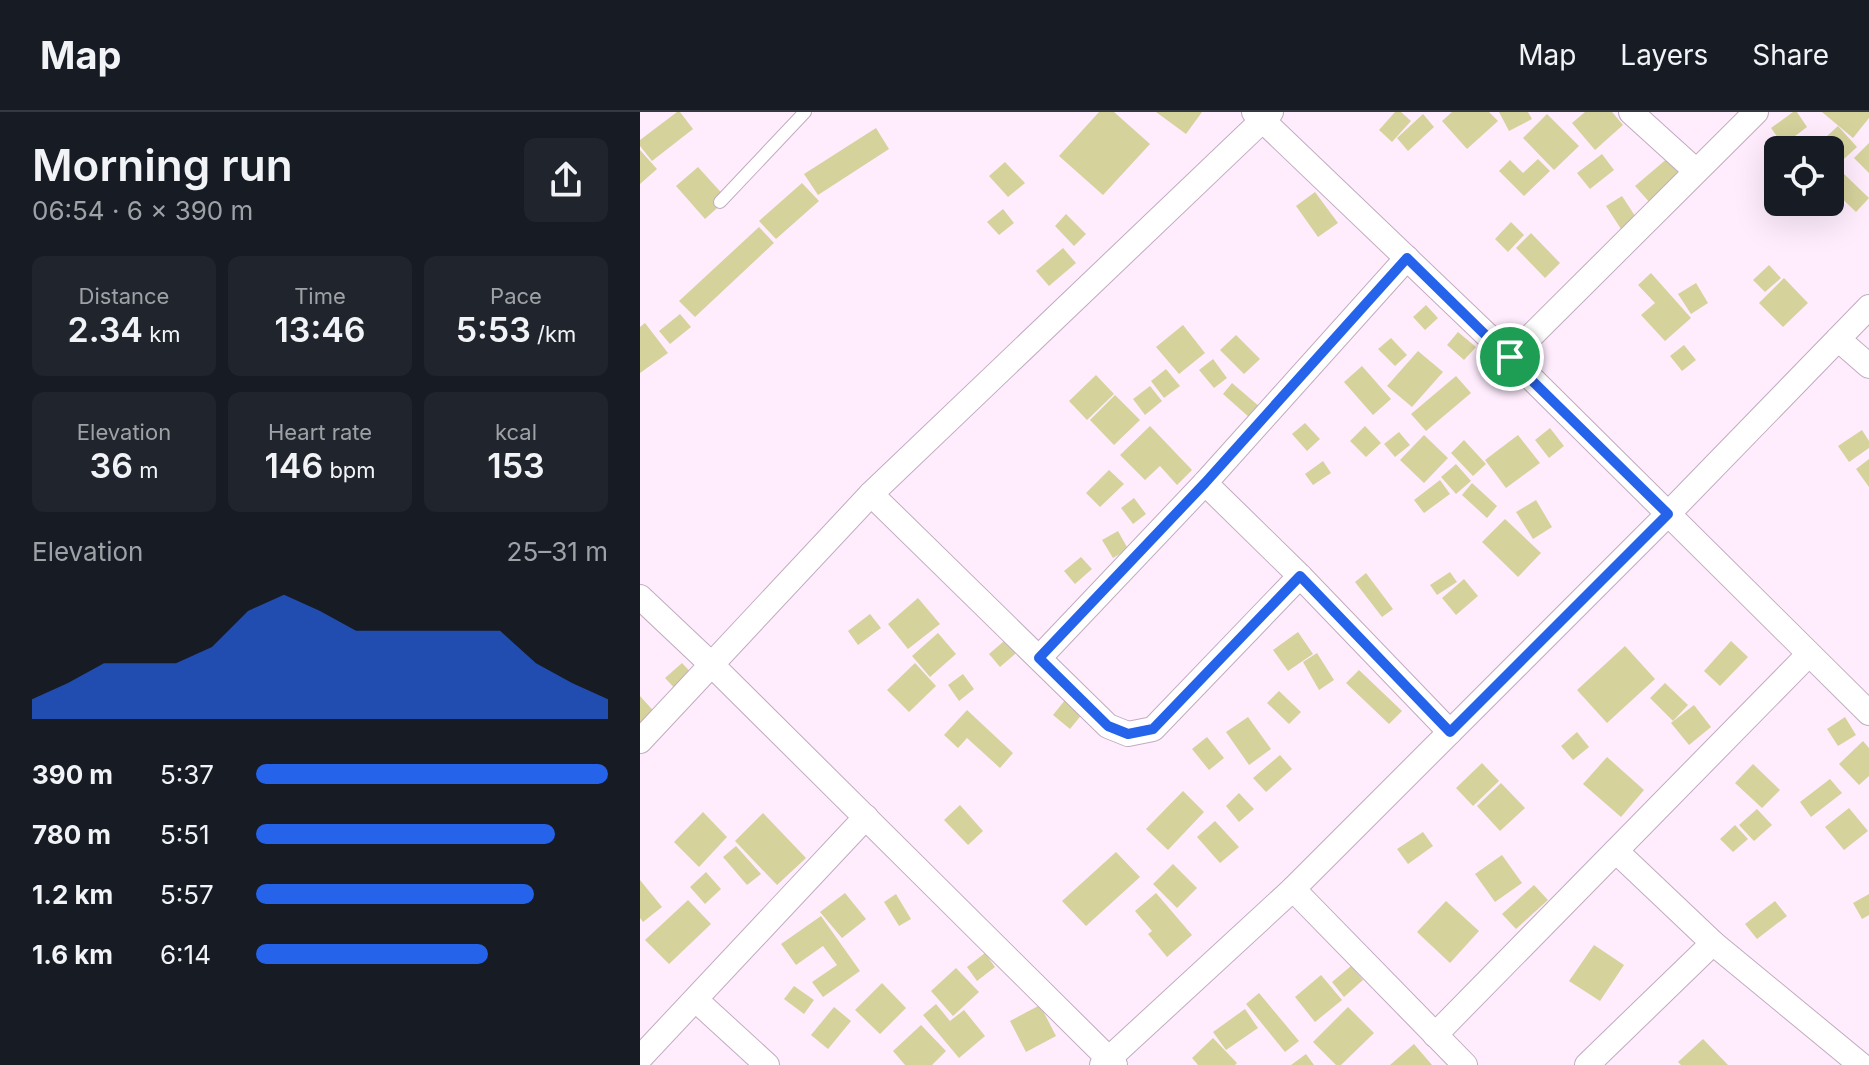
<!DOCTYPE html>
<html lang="en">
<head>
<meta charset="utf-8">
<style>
	:root { --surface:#171b24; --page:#20242c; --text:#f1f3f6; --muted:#9ea1a6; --line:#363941; --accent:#2563eb }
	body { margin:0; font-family:Inter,sans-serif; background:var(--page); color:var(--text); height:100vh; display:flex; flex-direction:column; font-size:30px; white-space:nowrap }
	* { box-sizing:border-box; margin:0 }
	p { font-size:26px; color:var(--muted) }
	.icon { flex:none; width:44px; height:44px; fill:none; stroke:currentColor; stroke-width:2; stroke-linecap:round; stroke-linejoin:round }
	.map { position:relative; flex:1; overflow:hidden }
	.panel { display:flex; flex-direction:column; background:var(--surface); width:640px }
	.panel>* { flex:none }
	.tools { position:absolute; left:1124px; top:24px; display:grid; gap:16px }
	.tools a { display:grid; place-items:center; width:80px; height:80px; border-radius:12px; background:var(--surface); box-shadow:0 8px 32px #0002; font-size:40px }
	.pin { position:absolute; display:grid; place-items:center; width:68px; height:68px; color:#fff; margin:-34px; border:4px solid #fff; border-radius:50%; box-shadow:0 2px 8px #0007 }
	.round { display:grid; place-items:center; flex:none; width:84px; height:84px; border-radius:12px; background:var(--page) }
	.headline { display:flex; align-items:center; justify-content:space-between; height:136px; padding:0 32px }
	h1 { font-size:44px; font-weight:600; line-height:60px }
	.stats { display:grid; grid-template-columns:repeat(3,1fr); gap:12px; height:136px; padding:8px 32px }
	.stats div { display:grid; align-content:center; border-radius:12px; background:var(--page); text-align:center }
	.stats b { font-size:34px; font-weight:600 }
	.stats small { font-size:22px; font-weight:400 }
	.stats p { font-size:22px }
	.chart { height:224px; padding:16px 32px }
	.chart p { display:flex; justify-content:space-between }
	.chart svg { width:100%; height:144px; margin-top:8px; fill:var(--accent); opacity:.7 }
	ul { padding:0 32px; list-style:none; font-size:26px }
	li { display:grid; grid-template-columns:128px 96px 1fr; align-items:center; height:60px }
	li i { height:20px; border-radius:10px; background:var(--accent) }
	header { display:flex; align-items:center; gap:48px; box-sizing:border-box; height:112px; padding:0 40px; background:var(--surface); border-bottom:2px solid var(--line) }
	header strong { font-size:38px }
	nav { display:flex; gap:44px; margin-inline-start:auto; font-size:28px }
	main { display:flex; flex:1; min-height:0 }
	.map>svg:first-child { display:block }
	.building { fill:#d6d29c }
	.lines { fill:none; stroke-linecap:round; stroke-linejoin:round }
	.service-casing { stroke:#c0acbf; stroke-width:14 }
	.minor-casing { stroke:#c0acbf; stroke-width:26 }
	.service { stroke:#fff; stroke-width:12 }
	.minor { stroke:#fff; stroke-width:24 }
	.route-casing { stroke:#fff; stroke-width:16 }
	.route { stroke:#2563eb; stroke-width:10 }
</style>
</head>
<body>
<header>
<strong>Map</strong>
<nav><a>Map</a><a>Layers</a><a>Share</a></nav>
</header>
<main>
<section class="panel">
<div class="headline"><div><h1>Morning run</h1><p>06:54 · 6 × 390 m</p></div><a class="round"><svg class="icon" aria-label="share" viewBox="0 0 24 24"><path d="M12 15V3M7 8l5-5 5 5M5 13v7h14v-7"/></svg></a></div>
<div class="stats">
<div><p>Distance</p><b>2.34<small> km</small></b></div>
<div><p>Time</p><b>13:46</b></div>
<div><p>Pace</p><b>5:53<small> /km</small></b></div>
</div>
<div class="stats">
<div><p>Elevation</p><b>36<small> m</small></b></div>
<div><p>Heart rate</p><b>146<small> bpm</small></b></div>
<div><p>kcal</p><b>153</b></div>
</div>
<div class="chart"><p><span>Elevation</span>25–31 m</p>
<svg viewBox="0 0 160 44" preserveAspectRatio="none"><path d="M0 44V38L10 33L20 27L30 27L40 27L50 22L60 11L70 6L80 11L90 17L100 17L110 17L120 17L130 17L140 27L150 33L160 38V44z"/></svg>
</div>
<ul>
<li><b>390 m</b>5:37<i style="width:100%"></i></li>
<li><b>780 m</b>5:51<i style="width:85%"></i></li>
<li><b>1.2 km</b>5:57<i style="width:79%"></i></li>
<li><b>1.6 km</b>6:14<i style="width:66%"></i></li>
</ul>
</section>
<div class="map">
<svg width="1229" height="953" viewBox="0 0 1229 953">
	<rect width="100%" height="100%" fill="#ffedfe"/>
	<!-- building -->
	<g class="building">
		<polygon points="37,0 40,0 53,17 12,49 0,34 0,28"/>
		<polygon points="459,0 474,0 510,32 463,83 419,44"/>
		<polygon points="516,0 562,0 546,22"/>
		<polygon points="755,0 761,0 771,9 752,30 739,18"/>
		<polygon points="812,0 849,0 858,9 827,37 802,9"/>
		<polygon points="859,0 888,0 892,7 869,19"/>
		<polygon points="945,0 972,0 983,13 955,38 932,11"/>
		<polygon points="1153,0 1157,0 1167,15 1143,33 1131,16"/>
		<polygon points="1182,0 1229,0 1229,6 1213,26"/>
		<polygon points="783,2 794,15 768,39 757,26"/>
		<polygon points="907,2 939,34 914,58 883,26"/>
		<polygon points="1198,14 1217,35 1194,56 1190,51 1190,38 1178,38 1175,35"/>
		<polygon points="236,16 249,37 178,83 164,62"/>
		<polygon points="1229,31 1229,61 1214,46"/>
		<polygon points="0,38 17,57 0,72"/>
		<polygon points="962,42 974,58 950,77 937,61"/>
		<polygon points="1029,45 1044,63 1011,92 995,74"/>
		<polygon points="898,47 910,59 884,84 859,59 870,48 883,61"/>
		<polygon points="365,50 385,71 368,85 349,64"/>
		<polygon points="58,55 87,87 65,107 36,74"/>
		<polygon points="1203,61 1229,86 1216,100 1190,75"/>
		<polygon points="162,71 179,89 136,127 119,109"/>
		<polygon points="675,80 698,111 678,125 656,94"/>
		<polygon points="982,84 999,110 983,120 966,94"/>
		<polygon points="363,97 374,111 359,123 347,110"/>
		<polygon points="426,102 446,122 434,134 415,114"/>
		<polygon points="871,110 884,123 868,140 855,127"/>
		<polygon points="119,115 134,131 55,205 39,189"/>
		<polygon points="891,121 920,151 905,166 876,136"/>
		<polygon points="423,136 436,151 409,174 396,159"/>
		<polygon points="1129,153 1141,166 1125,180 1113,168"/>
		<polygon points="1011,161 1051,206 1025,229 1001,203 1015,191 998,173"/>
		<polygon points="1144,166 1168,191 1143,215 1119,191"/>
		<polygon points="1056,171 1068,191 1051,202 1038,182"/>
		<polygon points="786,193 798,206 785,218 773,205"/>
		<polygon points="40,202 51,215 30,232 19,219"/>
		<polygon points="5,211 28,241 0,261 0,215"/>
		<polygon points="543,213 565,241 539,262 516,235"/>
		<polygon points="818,220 836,235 824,248 807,233"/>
		<polygon points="596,223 620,247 604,262 580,238"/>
		<polygon points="751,226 767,243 755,254 738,237"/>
		<polygon points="1044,233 1056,248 1042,259 1030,244"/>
		<polygon points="778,239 803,260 772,295 747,274"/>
		<polygon points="573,247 587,266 574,276 559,258"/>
		<polygon points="722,254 751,287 733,303 704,270"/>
		<polygon points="526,257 540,274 524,286 511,269"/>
		<polygon points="456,263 474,282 447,308 429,289"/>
		<polygon points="816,264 831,281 786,319 771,302"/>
		<polygon points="592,271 620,295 610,306 583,282"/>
		<polygon points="510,274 522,289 505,303 493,287"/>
		<polygon points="475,283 500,308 474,333 450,308"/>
		<polygon points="665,311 680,327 667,339 652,322"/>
		<polygon points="510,314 552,358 537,373 520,354 505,368 480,343"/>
		<polygon points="725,314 741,331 726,345 710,329"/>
		<polygon points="910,316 924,334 909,346 895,328"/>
		<polygon points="1222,318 1229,329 1229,336 1209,350 1198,334"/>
		<polygon points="759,320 770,333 755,345 744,332"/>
		<polygon points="784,323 808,346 784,371 760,348"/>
		<polygon points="878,323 900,351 866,376 845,348"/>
		<polygon points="824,328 846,352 833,364 811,341"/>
		<polygon points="1229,347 1229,375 1216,357"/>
		<polygon points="683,349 691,361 673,373 665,362"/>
		<polygon points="816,352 831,369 816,382 801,365"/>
		<polygon points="469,358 484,372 460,395 446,381"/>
		<polygon points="800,368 810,382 784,401 774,388"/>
		<polygon points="832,371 857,394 847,406 822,383"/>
		<polygon points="494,386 506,402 493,412 481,396"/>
		<polygon points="896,388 912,415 893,427 876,400"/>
		<polygon points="865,407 901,441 878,465 842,430"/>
		<polygon points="478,419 488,437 473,446 462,428"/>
		<polygon points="441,445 452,457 435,472 424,459"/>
		<polygon points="810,460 817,470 797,483 790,473"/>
		<polygon points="726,461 753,497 742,505 715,470"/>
		<polygon points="824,467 838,484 816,503 802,486"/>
		<polygon points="278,486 300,512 268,537 248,512"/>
		<polygon points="230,502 241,516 218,533 208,519"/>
		<polygon points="378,517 389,530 360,555 349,542"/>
		<polygon points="658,520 673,542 648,559 633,538"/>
		<polygon points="298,521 316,542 290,565 272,544"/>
		<polygon points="1091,529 1108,545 1080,574 1064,559"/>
		<polygon points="985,534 1015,567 967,611 937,578"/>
		<polygon points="677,541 694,568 679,578 663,550"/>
		<polygon points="42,551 56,566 39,581 25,566"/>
		<polygon points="275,551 296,574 269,600 247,578"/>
		<polygon points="719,558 762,599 749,612 706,571"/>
		<polygon points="323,562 334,577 319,589 308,573"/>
		<polygon points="1025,571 1048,593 1033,609 1010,586"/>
		<polygon points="639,579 661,600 649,612 627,591"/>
		<polygon points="0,584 19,605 0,623"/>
		<polygon points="425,588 443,601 430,617 413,603"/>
		<polygon points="1054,593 1071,615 1049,633 1031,611"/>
		<polygon points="327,598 373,641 360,656 327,626 318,636 304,623"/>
		<polygon points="608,605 631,637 609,653 586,620"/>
		<polygon points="1205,605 1216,623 1198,634 1187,617"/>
		<polygon points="937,620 949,635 933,648 921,634"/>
		<polygon points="567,625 584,646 569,658 552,637"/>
		<polygon points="1223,629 1229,636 1229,664 1219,673 1199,652"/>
		<polygon points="640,643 652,657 626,680 613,666"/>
		<polygon points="967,645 1004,678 981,705 943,672"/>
		<polygon points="842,651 859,669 833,694 816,676"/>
		<polygon points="1113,652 1140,678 1122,696 1095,671"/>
		<polygon points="1190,667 1202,681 1171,705 1160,690"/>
		<polygon points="861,671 885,696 860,719 837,694"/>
		<polygon points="543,679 564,700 528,738 506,717"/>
		<polygon points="599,681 614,697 599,710 586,694"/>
		<polygon points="320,693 343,719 328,733 304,708"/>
		<polygon points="1209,696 1228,719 1204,738 1185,715"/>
		<polygon points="1117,697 1132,713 1114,729 1099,713"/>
		<polygon points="63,700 87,725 59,755 34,730"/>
		<polygon points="123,701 166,746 137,773 95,729"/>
		<polygon points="575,709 599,735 580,751 557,725"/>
		<polygon points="1095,713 1108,727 1093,740 1080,727"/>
		<polygon points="783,720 793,734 768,752 757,737"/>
		<polygon points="96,734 121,762 107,773 83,745"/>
		<polygon points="476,740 500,765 446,814 422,789"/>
		<polygon points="862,743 882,771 855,790 835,762"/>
		<polygon points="533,752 557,776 537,796 513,772"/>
		<polygon points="66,760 81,777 65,792 50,775"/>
		<polygon points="0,768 22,795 3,810 0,806"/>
		<polygon points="894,773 908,788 876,817 862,802"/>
		<polygon points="205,781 226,807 202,826 180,800"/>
		<polygon points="516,781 552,823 527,845 508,822 512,819 495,799"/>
		<polygon points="256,782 271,807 259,814 244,790"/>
		<polygon points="1229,782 1229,803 1222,807 1213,791"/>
		<polygon points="48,788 71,812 29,852 5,828"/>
		<polygon points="806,789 839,819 810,851 777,820"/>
		<polygon points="1135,789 1147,804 1117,827 1105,812"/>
		<polygon points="181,804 220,859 183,885 172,870 197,853 183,834 156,853 141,832"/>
		<polygon points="954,833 984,853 960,889 929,869"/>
		<polygon points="345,841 355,855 337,869 327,855"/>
		<polygon points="711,854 723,868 704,885 692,870"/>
		<polygon points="316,856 339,880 313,904 291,879"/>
		<polygon points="681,863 702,888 675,910 655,885"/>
		<polygon points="242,871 266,896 240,922 215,898"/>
		<polygon points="154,874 174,888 164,902 144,887"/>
		<polygon points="619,881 659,929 645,940 606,892"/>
		<polygon points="296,892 310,909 324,898 345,924 319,946 283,903"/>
		<polygon points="400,893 416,924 386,940 370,909"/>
		<polygon points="194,895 211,909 188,937 171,923"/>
		<polygon points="708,895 734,921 701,953 696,953 673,930"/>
		<polygon points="605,897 618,916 586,938 573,920"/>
		<polygon points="281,913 306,939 292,953 265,953 253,939"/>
		<polygon points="573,926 597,951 595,953 558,953 552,946"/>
		<polygon points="1063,927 1088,953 1041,953 1038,950"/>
		<polygon points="774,932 792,953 750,953"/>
		<polygon points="666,942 674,953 651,953"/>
	</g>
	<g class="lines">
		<!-- service casing -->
		<g class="service-casing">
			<polyline id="service" points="80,90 165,0"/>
		</g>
		<!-- minor casing -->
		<g class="minor-casing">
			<g id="minor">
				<polyline points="614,0 870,245 1229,601"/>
				<polyline points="991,0 1056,59"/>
				<polyline points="1198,227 1229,254"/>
				<polyline points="870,245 1116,0"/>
				<polyline points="565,371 660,464 810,620"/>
				<polyline points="231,382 468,614 488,622 513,617 660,464"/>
				<polyline points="0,485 72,553 475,953"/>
				<polyline points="399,546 565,371 767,146"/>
				<polyline points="0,629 231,382 631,0"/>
				<polyline points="976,739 1073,831 1221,953"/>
				<polyline points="653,777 825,953"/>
				<polyline points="56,888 127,953"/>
				<polyline points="795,923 1169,542"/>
				<polyline points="0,946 226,705"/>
				<polyline points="462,953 653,777 1028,402 1229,195"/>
				<polyline points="947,953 1073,831"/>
			</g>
		</g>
		<!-- service -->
		<use href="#service" class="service"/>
		<!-- minor -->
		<use href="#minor" class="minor"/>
	</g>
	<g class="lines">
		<!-- route casing -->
		<g class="route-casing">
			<polygon id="route" points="767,146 1028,402 810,620 660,464 513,617 488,622 468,614 399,546 565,371"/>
		</g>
		<!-- route -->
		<use href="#route" class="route"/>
	</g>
</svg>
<div class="tools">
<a><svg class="icon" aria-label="locate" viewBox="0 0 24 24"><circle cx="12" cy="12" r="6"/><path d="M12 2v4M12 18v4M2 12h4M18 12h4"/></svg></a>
</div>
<div class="pin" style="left:870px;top:245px;background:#1e9e55"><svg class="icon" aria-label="arrive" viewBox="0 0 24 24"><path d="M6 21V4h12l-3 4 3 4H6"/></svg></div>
</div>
</main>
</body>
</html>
